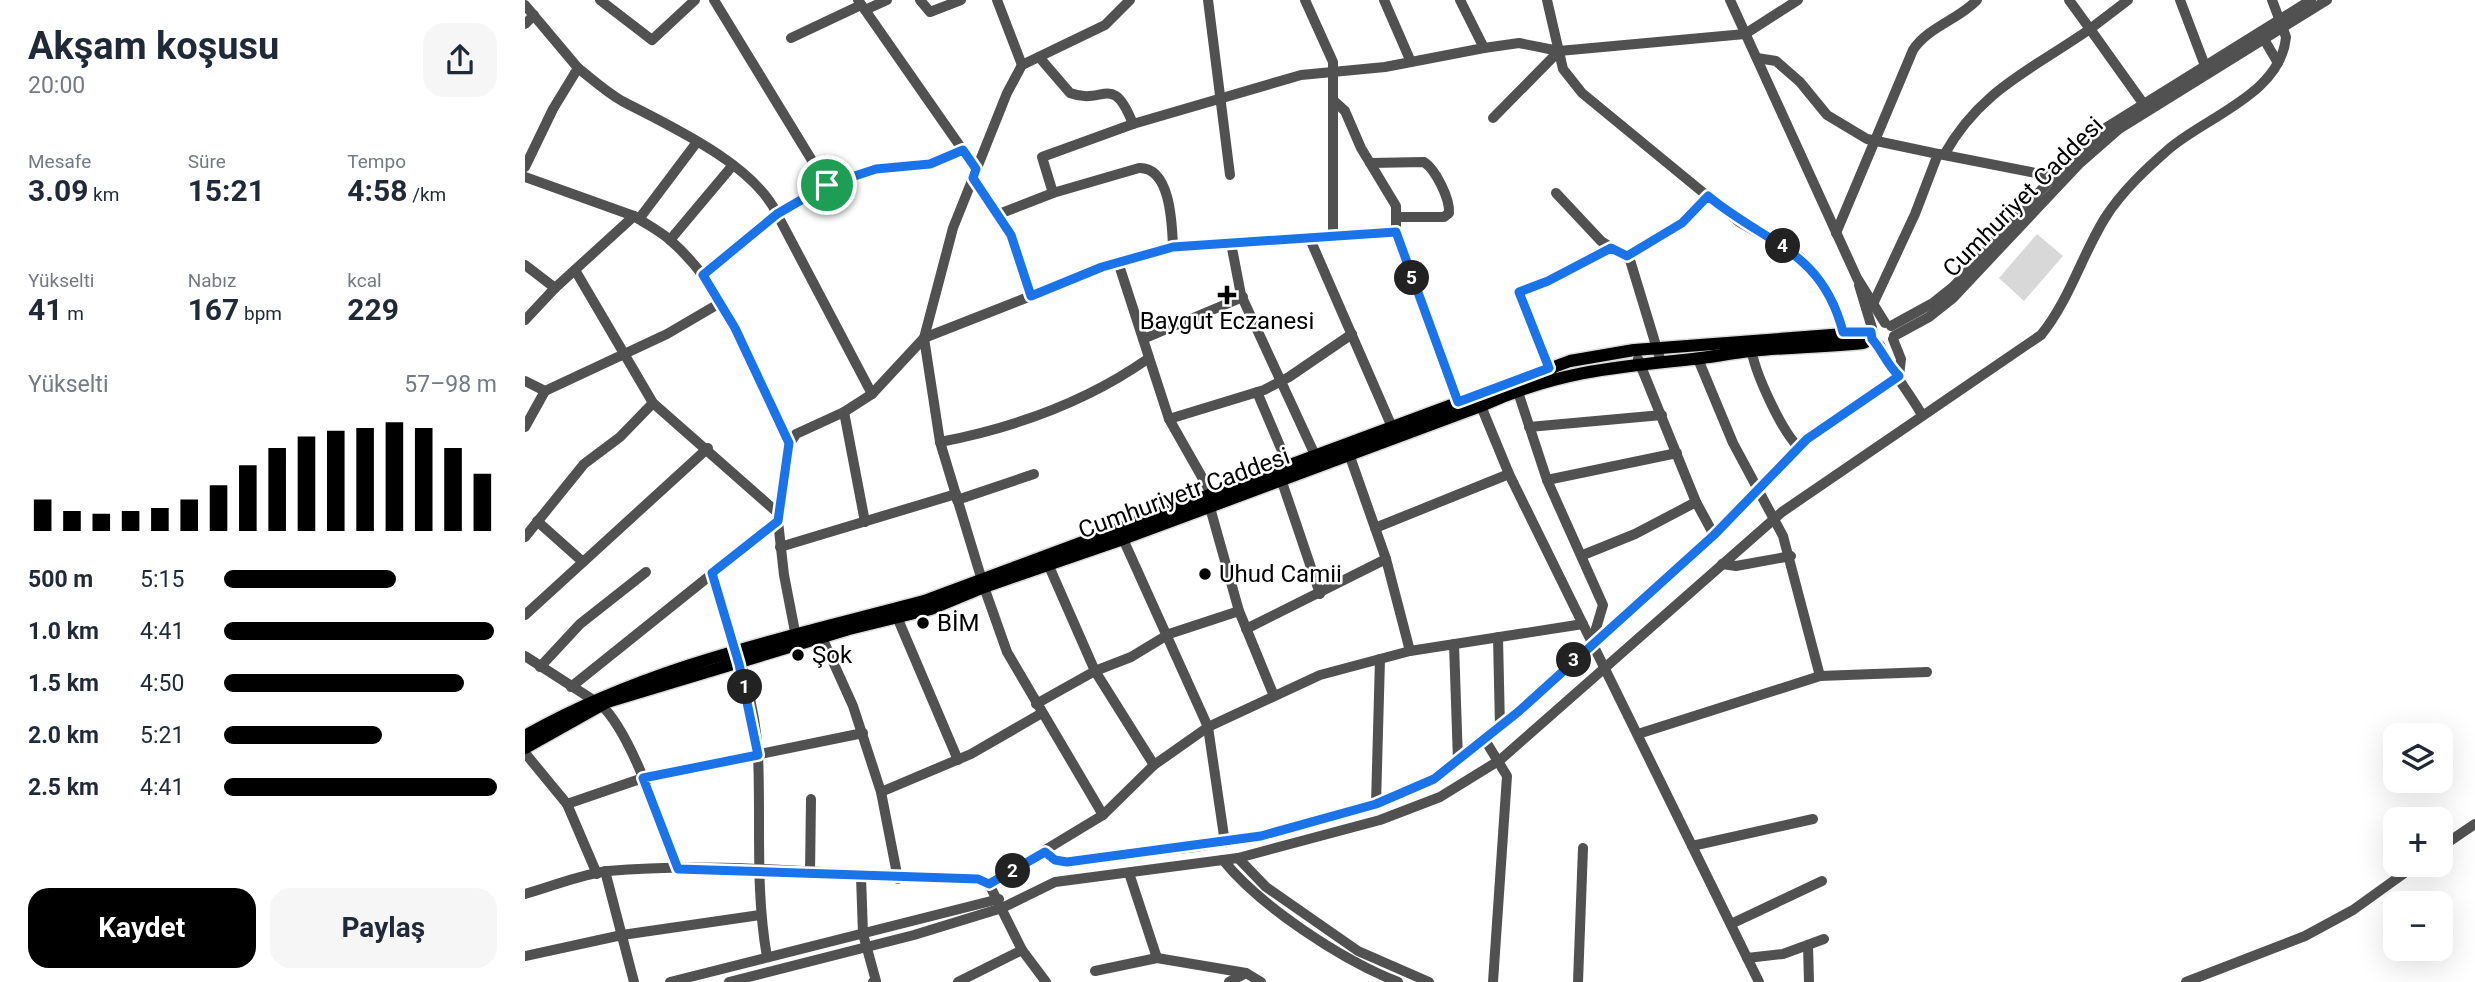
<!DOCTYPE html>
<html lang="tr">
<head>
<meta charset="utf-8">
<style>
	:root { --surface:#fff; --page:#f6f6f7; --text:#1f2937; --muted:#747a83; --accent:#000 }
	body { margin:0; font-family:Roboto,sans-serif; background:var(--page); color:var(--text); height:100vh; display:flex; flex-direction:column; font-size:26px; white-space:nowrap }
	* { box-sizing:border-box; margin:0 }
	p { font-size:23px; color:var(--muted) }
	.icon { flex:none; width:38px; height:38px; fill:none; stroke:currentColor; stroke-width:2; stroke-linecap:round; stroke-linejoin:round }
	.map { position:relative; flex:1; overflow:hidden }
	.panel { display:flex; flex-direction:column; background:var(--surface); width:525px }
	.panel>* { flex:none }
	.tools { position:absolute; left:1858px; top:723px; display:grid; gap:14px }
	.tools a { display:grid; place-items:center; width:70px; height:70px; border-radius:14px; background:var(--surface); box-shadow:0 7px 28px #0002; font-size:35px }
	.pin { position:absolute; display:grid; place-items:center; width:60px; height:60px; color:#fff; margin:-30px; border:4px solid #fff; border-radius:50%; box-shadow:0 2px 7px #0007 }
	.km { position:absolute; width:35px; height:35px; margin:-18px; border-radius:50%; background:#222; color:#fff; font-size:19px; line-height:35px; text-align:center }
	.round { display:grid; place-items:center; flex:none; width:74px; height:74px; border-radius:21px; background:var(--page) }
	.summary { display:flex; align-items:center; justify-content:space-between; height:119px; padding:0 28px }
	h1 { font-size:38px; font-weight:700; line-height:52px }
	.stats { display:grid; grid-template-columns:repeat(3,1fr); gap:10px; height:119px; padding:7px 28px }
	.stats div { display:grid; align-content:center }
	.stats b { font-size:30px; font-weight:700 }
	.stats small { font-size:19px; font-weight:400 }
	.stats p { font-size:19px }
	.chart { height:196px; padding:14px 28px }
	.chart p { display:flex; justify-content:space-between }
	.chart svg { width:100%; height:126px; margin-top:7px; stroke:var(--accent); stroke-width:6 }
	.cta { display:flex; gap:14px; margin-top:auto; padding:14px 28px }
	.cta a { flex:1; height:80px; border-radius:21px; background:var(--accent); color:#fff; font-size:28px; font-weight:700; line-height:80px; text-align:center }
	.cta a+a { background:var(--page); color:var(--text) }
	ul { padding:0 28px; list-style:none; font-size:23px }
	li { display:grid; grid-template-columns:112px 84px 1fr; align-items:center; height:52px }
	li i { height:18px; border-radius:9px; background:var(--accent) }
	main { display:flex; flex:1; min-height:0 }
	.map>svg:first-child { display:block }
	.green { fill:#d8d8d8 }
	.lines { fill:none; stroke-linecap:round; stroke-linejoin:round }
	.major-casing { stroke:#dbdbdb; stroke-width:15 }
	.minor { stroke:#515151; stroke-width:10 }
	.major { stroke:#000; stroke-width:12 }
	.route-casing { stroke:#fff; stroke-width:14 }
	.route { stroke:#1a73e8; stroke-width:9 }
	.poi-dot { fill:#000; stroke:#fff; stroke-width:2.5 }
	.labels { text-anchor:middle; stroke-width:5; stroke-linejoin:round; paint-order:stroke }
	.street-label { font-size:24px; fill:#000; stroke:#fff }
	.poi-label { font-size:24px; fill:#000; stroke:#fff; text-anchor:start }
</style>
</head>
<body>
<main>
<section class="panel">
<div class="summary"><div><h1>Akşam koşusu</h1><p>20:00</p></div><a class="round"><svg class="icon" aria-label="share" viewBox="0 0 24 24"><path d="M12 15V3M7 8l5-5 5 5M5 13v7h14v-7"/></svg></a></div>
<div class="stats">
<div><p>Mesafe</p><b>3.09<small> km</small></b></div>
<div><p>Süre</p><b>15:21</b></div>
<div><p>Tempo</p><b>4:58<small> /km</small></b></div>
</div>
<div class="stats">
<div><p>Yükselti</p><b>41<small> m</small></b></div>
<div><p>Nabız</p><b>167<small> bpm</small></b></div>
<div><p>kcal</p><b>229</b></div>
</div>
<div class="chart"><p><span>Yükselti</span>57–98 m</p>
<svg viewBox="0 0 160 44" preserveAspectRatio="none"><path d="M5 44V33M15 44V37M25 44V38M35 44V37M45 44V36M55 44V33M65 44V28M75 44V21M85 44V15M95 44V11M105 44V9M115 44V8M125 44V6M135 44V8M145 44V15M155 44V24"/></svg>
</div>
<ul>
<li><b>500 m</b>5:15<i style="width:63%"></i></li>
<li><b>1.0 km</b>4:41<i style="width:99%"></i></li>
<li><b>1.5 km</b>4:50<i style="width:88%"></i></li>
<li><b>2.0 km</b>5:21<i style="width:58%"></i></li>
<li><b>2.5 km</b>4:41<i style="width:100%"></i></li>
</ul>
<div class="cta"><a>Kaydet</a><a>Paylaş</a></div>
</section>
<div class="map">
<svg width="1950" height="982" viewBox="0 0 1950 982">
	<rect width="100%" height="100%" fill="#fff"/>
	<!-- green -->
	<polygon class="green" points="1512,234 1538,256 1499,301 1474,278"/>
	<g class="lines">
		<!-- major casing -->
		<g class="major-casing">
			<g id="major">
				<path d="M0 736C122 666 264 637 399 601L1045 361 1109 350 1346 332"/>
				<path d="M0 748 82 702 324 629 406 609 459 587 598 539 956 406C1030 372 1088 367 1168 359 1187 357 1207 353 1226 351 1263 347 1301 347 1338 343L1347 339"/>
			</g>
		</g>
		<!-- minor -->
		<g class="minor">
			<polyline points="75,0 127,40 170,0"/>
			<polyline points="333,0 451,169"/>
			<polyline points="395,0 405,12 436,0"/>
			<polyline points="472,0 497,65"/>
			<polyline points="683,0 705,175"/>
			<polyline points="780,0 808,62 808,237"/>
			<polyline points="859,0 886,62"/>
			<polyline points="1022,0 1038,69 1057,93 1214,222 1275,257 1302,291 1318,332"/>
			<polyline points="1205,0 1332,278 1360,323"/>
			<polyline points="1603,0 1565,29 1620,106"/>
			<polyline points="1655,0 1682,71"/>
			<polyline points="0,5 53,68 28,109 0,167"/>
			<polyline points="340,10 362,0"/>
			<polyline points="0,24 9,15"/>
			<polyline points="266,38 336,5"/>
			<polyline points="1740,41 1753,63"/>
			<polyline points="959,48 994,43 1034,51 1220,34 1273,0"/>
			<path d="M514 57 545 93C579 106 587 71 608 124"/>
			<polyline points="1232,58 1251,61 1275,82 1302,115 1342,139 1413,154 1390,214 1349,302"/>
			<path d="M53 68C67 79 81 92 97 101 143 125 229 164 252 214L302 185 189 0"/>
			<polyline points="808,100 820,111 836,148 871,206 871,232"/>
			<polyline points="968,118 1034,51"/>
			<polyline points="1414,154 1521,175 1532,182"/>
			<path d="M1419 155C1455 90 1506 70 1565 29L1544 0"/>
			<path d="M845 163 899 162C911 170 925 199 924 213L919 217H873"/>
			<polyline points="0,177 109,216 30,288 0,265"/>
			<polyline points="302,185 351,169 405,164 438,150"/>
			<polyline points="528,193 517,157 608,124 776,75 860,67 959,48 935,0"/>
			<polyline points="1031,193 1076,241 1105,260 1136,362"/>
			<path d="M474 214 528 193 614 168C646 167 647 225 648 247L577 267 506 296"/>
			<path d="M109 216C121 224 135 231 145 240 204 291 232 374 264 443"/>
			<polyline points="114,219 172,142"/>
			<path d="M1311 233 1388 50C1403 27 1433 20 1452 0"/>
			<polyline points="785,239 867,427"/>
			<polyline points="145,240 208,165"/>
			<polyline points="706,243 716,295 790,455"/>
			<polyline points="648,247 871,232 934,406"/>
			<polyline points="1102,256 1157,223 1183,196"/>
			<polyline points="593,262 618,339 718,297"/>
			<polyline points="50,270 128,403 254,514"/>
			<polyline points="178,275 252,214 347,394"/>
			<polyline points="1334,285 1347,328"/>
			<polyline points="0,320 30,288"/>
			<polyline points="1366,326 1408,303 1428,287 1527,178 1582,127 1786,0"/>
			<polyline points="1369,336 1404,317 1428,298 1554,164 1594,129 1802,0"/>
			<polyline points="618,339 644,419 686,493 684,504 714,611 749,696"/>
			<path d="M1355 345C1363 368 1385 393 1397 415"/>
			<path d="M1226 347C1229 372 1256 429 1273 447"/>
			<polyline points="1113,359 1171,502 1189,535"/>
			<polyline points="1027,372 994,292 1023,281 1086,248"/>
			<polyline points="0,381 20,391 0,427"/>
			<polyline points="992,389 1022,480 1078,605 1067,642"/>
			<polyline points="20,391 142,334 195,303"/>
			<polyline points="732,392 766,472"/>
			<polyline points="956,406 984,474 1234,982"/>
			<polyline points="319,412 340,522"/>
			<polyline points="644,419 739,390 764,377 827,334"/>
			<polyline points="1004,427 1137,415"/>
			<path d="M415 442C488 428 563 401 624 358"/>
			<polyline points="823,451 861,559 885,651"/>
			<polyline points="756,479 795,594"/>
			<polyline points="1022,480 1152,453"/>
			<polyline points="432,500 509,474"/>
			<polyline points="12,521 58,562"/>
			<polyline points="850,528 984,474"/>
			<polyline points="0,537 59,464 95,437 128,403"/>
			<polyline points="598,539 683,727 700,843"/>
			<polyline points="255,547 431,494"/>
			<polyline points="1058,555 1110,534 1171,502"/>
			<polyline points="523,564 570,671 629,765"/>
			<polyline points="1197,564 1211,566 1266,556"/>
			<path d="M187 573C205 631 230 694 233 754 236 823 230 889 242 957"/>
			<polyline points="0,615 183,448"/>
			<polyline points="372,617 433,760"/>
			<polyline points="721,629 861,559"/>
			<polyline points="295,633 328,706 356,792 373,879"/>
			<polyline points="973,637 975,728"/>
			<polyline points="272,642 259,575 253,521 262,448 271,434 319,412 347,394 399,338 506,296 486,235 448,178"/>
			<polyline points="929,644 933,761"/>
			<path d="M0 656 76 705C107 733 137 828 153 869"/>
			<polyline points="15,667 55,624 121,572"/>
			<polyline points="1295,676 1402,672"/>
			<polyline points="46,687 253,521"/>
			<polyline points="511,704 570,671 606,657 644,634 714,611"/>
			<polyline points="1113,734 1295,676 1258,536 1208,443 1173,359"/>
			<polyline points="960,740 982,776 968,982"/>
			<polyline points="0,753 42,804 72,874"/>
			<polyline points="356,792 446,754 517,713"/>
			<polyline points="42,804 118,778 338,733"/>
			<polyline points="851,804 855,659"/>
			<polyline points="578,815 482,652 459,587 415,442 399,338 428,228 482,93 497,65 580,25 605,0"/>
			<polyline points="1167,846 1288,819"/>
			<polyline points="1916,847 1950,824"/>
			<polyline points="520,852 530,860 542,862 670,847 736,836 851,804 909,779 993,712 1189,535 1282,439 1374,376 1376,359 1368,339"/>
			<polyline points="713,858 741,887 833,951 904,982"/>
			<path d="M698 860C736 907 817 960 873 982"/>
			<polyline points="80,871 109,982"/>
			<polyline points="285,873 286,799"/>
			<polyline points="604,873 632,958"/>
			<polyline points="336,876 338,934 351,981 348,982"/>
			<polyline points="464,884 578,815 629,765 683,727 795,675 885,651 1058,624"/>
			<path d="M0 894C26 887 56 874 83 871 205 860 330 878 453 879L464 884 497 950 521 982"/>
			<polyline points="1206,924 1297,881"/>
			<polyline points="1283,945 1284,982"/>
			<polyline points="0,956 97,935 235,915"/>
			<polyline points="1222,958 1258,954 1299,939"/>
			<polyline points="570,971 632,958 721,973 736,982"/>
			<polyline points="145,982 474,899"/>
			<path d="M204 982 389 935 477 908 530 882 713 858 855 820 915 797 975 760 1257 512 1516 335C1544 301 1557 255 1580 218 1597 191 1622 168 1645 148 1683 116 1756 93 1761 37L1747 0"/>
			<polyline points="433,982 497,950"/>
			<polyline points="704,982 721,973"/>
			<polyline points="1053,982 1058,848"/>
			<polyline points="1661,982 1780,936 1828,910 1892,864"/>
		</g>
		<!-- major -->
		<use href="#major" class="major"/>
	</g>
	<g class="lines">
		<!-- route casing -->
		<g class="route-casing">
			<path id="route" d="M438 150 451 169 448 178 486 235 506 296 577 267 648 247 871 232 933 402 1024 368 994 292 1023 281 1086 248 1102 256 1157 223 1183 196C1241 244 1297 250 1318 332H1346L1347 339C1357 350 1362 365 1374 376L1282 439 1189 535 993 712 909 779 851 804 736 836 542 862 530 860 520 852 464 884 453 879 153 869 118 778 233 755 214 664 187 573 253 521 264 443 210 328 178 275 252 214 302 185 351 169 405 164Z"/>
		</g>
		<!-- route -->
		<use href="#route" class="route"/>
	</g>
	<!-- markers -->
	<g class="poi-dot">
		<path d="M698.5 284.5h7v7h7v7h-7v7h-7v-7h-7v-7h7z"/>
		<circle cx="680" cy="574" r="7"/>
		<circle cx="398" cy="623" r="7"/>
		<circle cx="273" cy="655" r="7"/>
	</g>
	<g class="labels">
		<!-- street labels -->
		<g class="street-label">
			<text transform="translate(1498 197) rotate(-45)" y="8">Cumhuriyet Caddesi</text>
			<text transform="translate(659 493) rotate(-20)" y="8">Cumhuriyetr Caddesi</text>
		</g>
		<!-- poi labels -->
		<g class="poi-label">
			<text x="702" y="329" text-anchor="middle">Baygut Eczanesi</text>
			<text x="694" y="582">Uhud Camii</text>
			<text x="412" y="631">BİM</text>
			<text x="287" y="663">Şok</text>
		</g>
	</g>
</svg>
<div class="tools">
<a><svg class="icon" aria-label="layers" viewBox="0 0 24 24"><path d="M12 4l9 5-9 5-9-5zM3 14l9 5 9-5"/></svg></a>
<a>+</a>
<a>−</a>
</div>
<div class="pin" style="left:302px;top:185px;background:#1e9e55"><svg class="icon" aria-label="arrive" viewBox="0 0 24 24"><path d="M6 21V4h12l-3 4 3 4H6"/></svg></div>
<b class="km" style="left:220px;top:687px">1</b>
<b class="km" style="left:488px;top:871px">2</b>
<b class="km" style="left:1049px;top:660px">3</b>
<b class="km" style="left:1258px;top:246px">4</b>
<b class="km" style="left:887px;top:278px">5</b>
</div>
</main>
</body>
</html>
